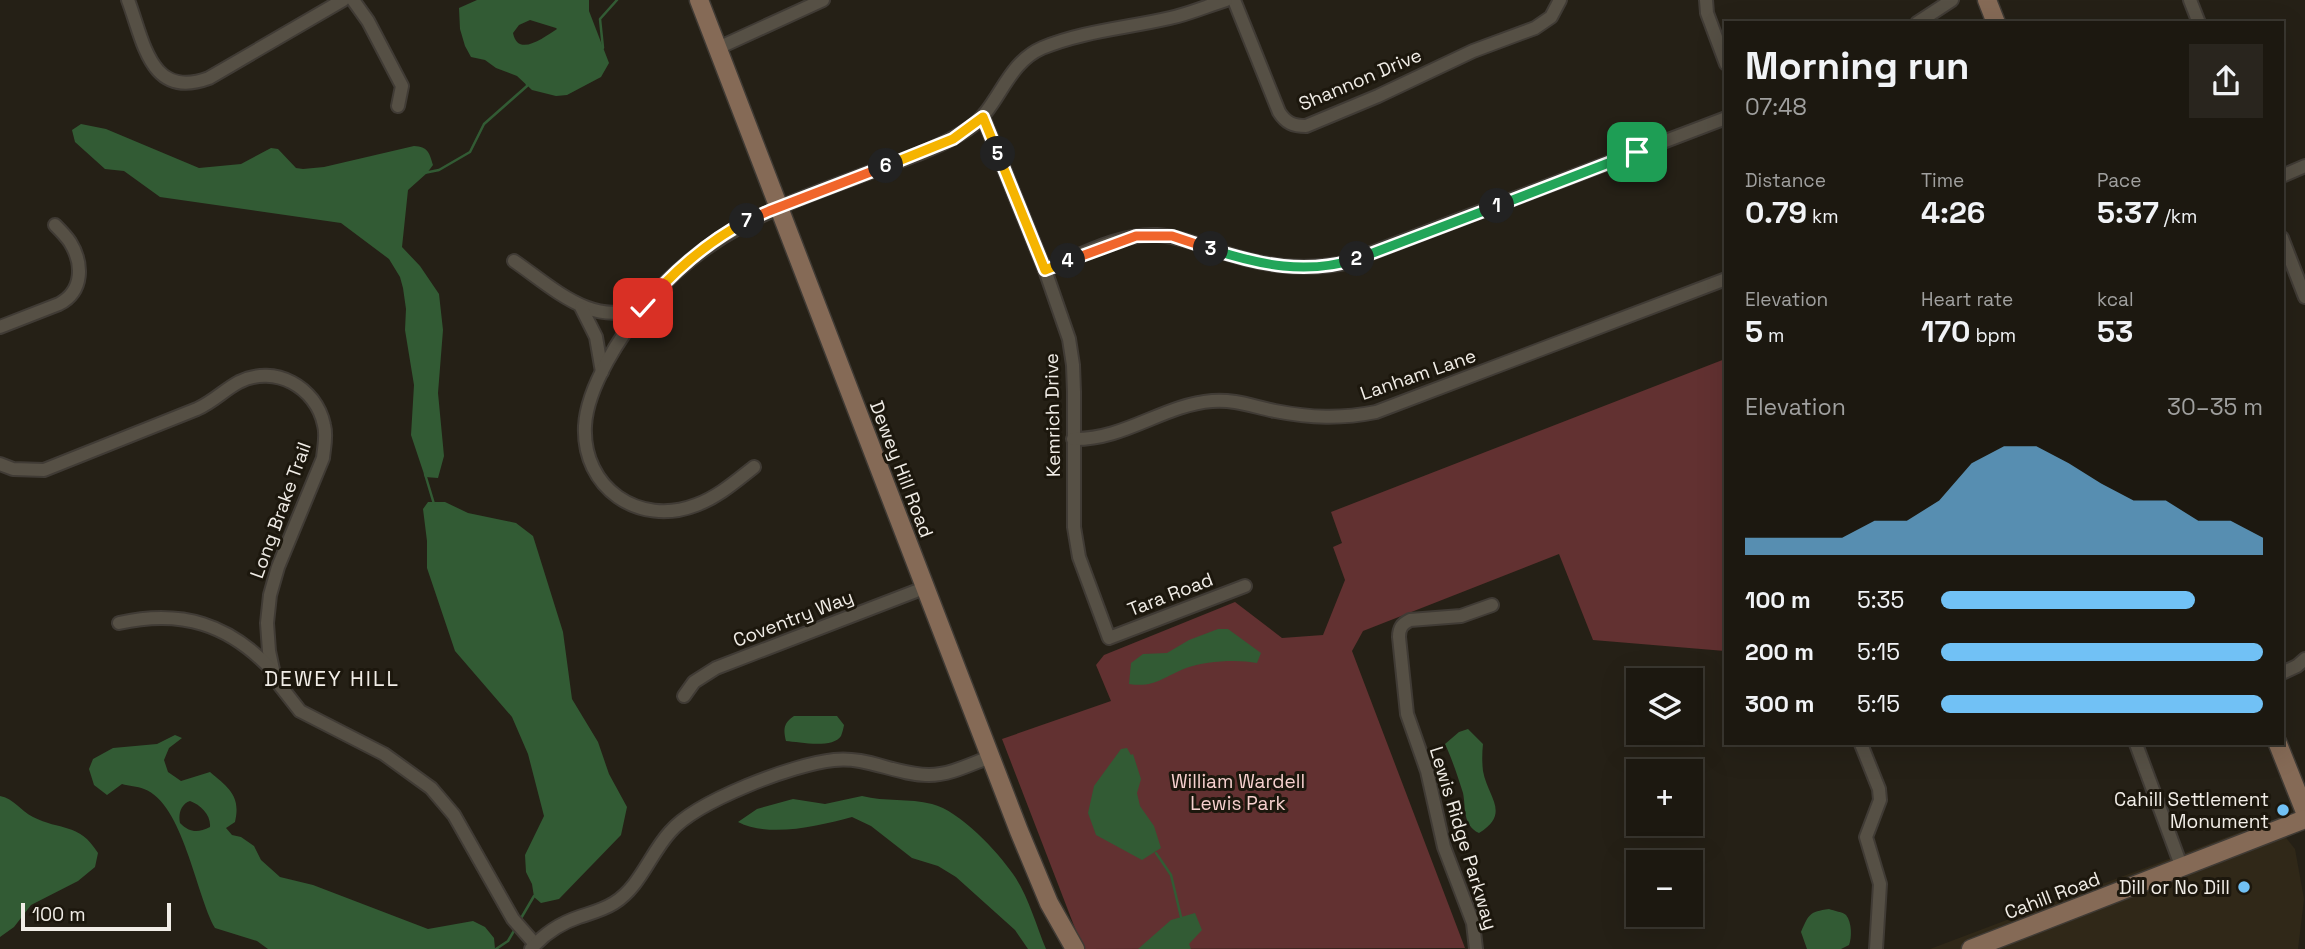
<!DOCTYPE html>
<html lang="en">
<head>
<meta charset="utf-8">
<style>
	:root { --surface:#1c1810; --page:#29251e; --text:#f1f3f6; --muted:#a0a09f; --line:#3a3730; --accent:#71c1f5 }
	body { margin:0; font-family:"Space Grotesk",sans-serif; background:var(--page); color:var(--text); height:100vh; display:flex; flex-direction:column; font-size:26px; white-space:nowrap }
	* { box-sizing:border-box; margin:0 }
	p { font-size:23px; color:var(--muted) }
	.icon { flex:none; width:38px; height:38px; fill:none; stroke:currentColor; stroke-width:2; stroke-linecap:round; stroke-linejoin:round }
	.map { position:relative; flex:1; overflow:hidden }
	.sheet { position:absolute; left:1724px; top:21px; width:560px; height:724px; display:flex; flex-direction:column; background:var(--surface); border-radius:0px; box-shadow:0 7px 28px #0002,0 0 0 2px var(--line) }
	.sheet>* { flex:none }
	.controls { position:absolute; left:1626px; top:668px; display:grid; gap:14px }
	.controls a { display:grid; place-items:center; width:77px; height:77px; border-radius:0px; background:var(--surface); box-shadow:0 7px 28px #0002,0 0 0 2px var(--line); font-size:35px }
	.scale { position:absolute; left:21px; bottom:18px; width:150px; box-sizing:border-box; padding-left:7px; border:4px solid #f1ede7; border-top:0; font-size:19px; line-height:24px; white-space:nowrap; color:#f1ede7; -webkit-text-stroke:5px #1c170d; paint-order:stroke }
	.pin { position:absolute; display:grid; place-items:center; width:60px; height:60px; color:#fff; margin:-30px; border-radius:14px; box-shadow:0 4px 10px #0006 }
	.km { position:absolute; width:35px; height:35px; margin:-18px; border-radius:50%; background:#222; color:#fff; font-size:19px; line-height:35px; text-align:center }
	.round { display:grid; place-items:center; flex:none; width:74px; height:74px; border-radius:0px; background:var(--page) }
	.head { display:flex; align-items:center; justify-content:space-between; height:119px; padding:0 21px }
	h1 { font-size:38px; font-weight:700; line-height:52px }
	.stats { display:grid; grid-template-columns:repeat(3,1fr); gap:10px; height:119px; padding:7px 21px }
	.stats div { display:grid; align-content:center }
	.stats b { font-size:30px; font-weight:700 }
	.stats small { font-size:19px; font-weight:400 }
	.stats p { font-size:19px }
	.chart { height:196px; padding:14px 21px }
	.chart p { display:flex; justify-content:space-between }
	.chart svg { width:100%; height:126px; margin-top:7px; fill:var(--accent); opacity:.7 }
	ul { padding:0 21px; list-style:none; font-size:23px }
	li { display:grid; grid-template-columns:112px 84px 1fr; align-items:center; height:52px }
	li i { height:18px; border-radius:9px; background:var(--accent) }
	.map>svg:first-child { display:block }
	.built { fill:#302818 }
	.green { fill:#623131 }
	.water { fill:#325b34; fill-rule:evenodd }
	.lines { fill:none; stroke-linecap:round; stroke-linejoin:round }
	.stream { stroke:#325b34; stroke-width:2.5 }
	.street-casing { stroke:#403b35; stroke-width:16 }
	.secondary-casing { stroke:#403b35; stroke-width:21 }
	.street { stroke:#565045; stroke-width:12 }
	.secondary { stroke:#856a56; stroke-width:18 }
	.split-1-casing { stroke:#fff; stroke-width:14 }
	.split-2-casing { stroke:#fff; stroke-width:14 }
	.split-3-casing { stroke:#fff; stroke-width:14 }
	.split-4-casing { stroke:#fff; stroke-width:14 }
	.split-5-casing { stroke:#fff; stroke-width:14 }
	.split-6-casing { stroke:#fff; stroke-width:14 }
	.split-7-casing { stroke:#fff; stroke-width:14 }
	.split-8-casing { stroke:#fff; stroke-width:14 }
	.split-1 { stroke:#22a559; stroke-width:9 }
	.split-2 { stroke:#22a559; stroke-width:9 }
	.split-3 { stroke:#22a559; stroke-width:9 }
	.split-4 { stroke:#f0652b; stroke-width:9 }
	.split-5 { stroke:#f5b400; stroke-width:9 }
	.split-6 { stroke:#f5b400; stroke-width:9 }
	.split-7 { stroke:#f0652b; stroke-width:9 }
	.split-8 { stroke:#f5b400; stroke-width:9 }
	.poi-dot { fill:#71c1f5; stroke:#1c170d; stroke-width:2.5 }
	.labels { text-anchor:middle; stroke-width:6; stroke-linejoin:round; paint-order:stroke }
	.street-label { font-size:19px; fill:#f1ede7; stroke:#1c170d }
	.park-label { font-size:19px; fill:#f6d0ce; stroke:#1c170d }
	.poi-label { font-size:19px; fill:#f1ede7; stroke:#1c170d; text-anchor:end }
	.neighbourhood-label { font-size:21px; letter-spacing:2px; fill:#f1ede7; stroke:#1c170d }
</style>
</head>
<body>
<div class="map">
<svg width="2305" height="949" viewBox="0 0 2305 949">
	<rect width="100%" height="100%" fill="#252016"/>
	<!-- built -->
	<polygon class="built" points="2272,820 2295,849 2304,899 2298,949 1930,949"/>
	<!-- green -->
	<polygon class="green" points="1725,359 1725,651 1593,640 1559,554 1363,631 1352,651 1465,948 1083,949 1002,739 1111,701 1096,665 1104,655 1235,602 1282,638 1323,635 1345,580 1333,547 1342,543 1331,512"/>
	<!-- water -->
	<g class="water">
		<path d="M477 0H589V11L609 63 601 77 567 95 556 96 532 90 517 76 496 68 485 60 471 57 465 46 460 29 459 8ZM530 20 556 28 557 29C544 37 518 58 513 33L519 25Z"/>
		<path d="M81 124 106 129 199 168 241 164 271 148 278 149 296 168 303 169 324 167 414 146C428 147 429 152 433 165L427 173 408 190 402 247 420 266 439 294 443 330 438 393 444 456 438 478 425 477 411 435 414 385 405 330 406 309 403 288 400 277 389 259 341 223 160 197 124 171 105 169 75 142 72 130Z"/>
		<polygon points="428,502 445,502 468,513 516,523 533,536 563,632 572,699 598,742 609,774 627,807 621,835 559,899 541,903 534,897 532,884 526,872 525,855 544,816 528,754 512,717 455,651 427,568 427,541 423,509"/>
		<path d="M1218 629H1228L1261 653 1257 663C1238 659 1205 661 1186 668 1163 677 1155 688 1129 684L1131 663 1143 654 1167 653 1189 640Z"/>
		<path d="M794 716H837L844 725C844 726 842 734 841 736 833 749 799 742 786 741 783 728 784 723 794 716Z"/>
		<path d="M1468 729 1483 744C1482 753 1482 762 1483 771 1488 798 1511 813 1479 833 1462 825 1466 807 1463 793 1458 777 1452 759 1445 744L1459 732Z"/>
		<path d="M175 735 182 738 169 748 164 760 168 772 181 781 210 772C229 788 241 796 235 822L226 828 232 835 241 837 254 846 261 860 280 877 313 885 428 929 473 921 485 927 494 938 495 949H268L257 941 215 928C196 895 183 803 144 789 137 786 129 786 122 784L107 795 94 785 89 769 93 759 113 748 157 744ZM190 801C201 805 211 815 210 827 198 833 190 833 180 823 178 814 181 804 190 801Z"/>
		<polygon points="1127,748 1131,755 1133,754 1141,779 1137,793 1140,806 1154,826 1161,848 1142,860 1096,835 1088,813 1094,786 1121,749"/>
		<path d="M0 796C13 798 21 811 33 817 60 831 79 822 98 853L95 867 78 881 31 905 14 927 0 937Z"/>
		<path d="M862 796C885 802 909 798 932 804 960 811 997 851 1013 874 1028 895 1036 925 1046 949H1028L1015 930 956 877 938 866 912 858 871 826 852 817C819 826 769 838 738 822L757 809 793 799 825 804Z"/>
		<path d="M1829 909C1834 911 1843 912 1846 915 1852 922 1852 938 1849 945L1841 949H1807L1801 932C1809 914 1809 912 1829 909Z"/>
		<polygon points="1195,913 1202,930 1189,944 1191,949 1138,949 1171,920"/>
	</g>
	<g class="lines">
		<!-- stream -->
		<g class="stream">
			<polyline points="603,48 600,19 617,0"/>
			<polyline points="424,173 439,170 470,152 484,124 527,86 527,83"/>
			<polyline points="425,474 434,504"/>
			<polyline points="1156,853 1171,875 1181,917"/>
			<polyline points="520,920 534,896"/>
			<polyline points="496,949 508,941 515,929"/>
		</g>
		<!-- street casing -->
		<g class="street-casing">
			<g id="street">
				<path d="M128 0C144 42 150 100 209 78L343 0"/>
				<polyline points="353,0 368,21 402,86 398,106"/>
				<path d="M1234 0 1279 112C1286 123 1293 126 1306 126L1378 96 1473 51 1535 28 1551 17 1560 0"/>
				<polyline points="1706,0 1707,13 1726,64"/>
				<polyline points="2190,0 2199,23"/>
				<polyline points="1917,23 1952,0"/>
				<polyline points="718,48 823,0"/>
				<polyline points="983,117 1045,270 1069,339 1073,365 1074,392 1074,527 1079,557 1109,638 1245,586"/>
				<polyline points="2282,176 2305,166"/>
				<polyline points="2282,238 2305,297"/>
				<path d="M514 261C552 287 598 333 645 303"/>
				<path d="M1045 270C1079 256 1119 233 1157 235 1178 236 1199 245 1219 251 1262 266 1300 271 1345 263L1726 118"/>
				<polyline points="581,307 596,337 602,372"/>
				<path d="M0 327 59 304C84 291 83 263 70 242 66 236 60 230 55 225"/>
				<path d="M1073 439C1125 440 1163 405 1212 401 1235 399 1254 407 1275 411 1311 418 1341 419 1376 412L1726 279"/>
				<path d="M0 464 13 469 44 470 197 409C213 402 224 390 239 382 275 364 316 387 324 425 327 436 324 447 323 458L278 567 270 595 267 623 269 651 275 679 300 711 384 754 431 788 454 815 513 919 535 944"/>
				<path d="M754 467C736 481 718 497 696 505 639 527 582 488 585 426 587 386 622 334 646 304 710 226 791 202 881 168 911 157 941 147 968 129 999 109 1005 64 1042 48 1083 31 1127 28 1170 18 1189 14 1207 6 1226 0"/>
				<path d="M119 623C182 609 229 624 273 671"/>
				<polyline points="2282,673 2297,666 2305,659"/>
				<polyline points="684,696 694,682 716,668 924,588"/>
				<polyline points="1861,744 1879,789 1880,800 1866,837 1880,884 1876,949"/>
				<polyline points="2136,744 2182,868"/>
				<path d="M531 949C544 934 561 923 579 917 591 913 603 910 614 903 640 887 650 854 670 832 696 801 794 764 834 760 867 756 896 775 929 775 950 775 971 764 990 757"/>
				<path d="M1476 949 1473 923 1444 847 1427 771 1407 714 1399 637C1399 628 1402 624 1410 620L1461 616 1492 605"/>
			</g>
		</g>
		<!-- secondary casing -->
		<g class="secondary-casing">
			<g id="secondary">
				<polyline points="699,0 1019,831 1049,903 1075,949"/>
				<polyline points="1987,0 1996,23"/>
				<polyline points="2278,744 2305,812"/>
				<polyline points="1971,949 2305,819"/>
			</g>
		</g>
		<!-- street -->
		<use href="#street" class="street"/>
		<!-- secondary -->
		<use href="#secondary" class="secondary"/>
	</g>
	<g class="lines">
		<!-- split-1 casing -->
		<g class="split-1-casing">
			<polyline id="split-1" points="1497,206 1637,152"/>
		</g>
		<!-- split-2 casing -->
		<g class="split-2-casing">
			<polyline id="split-2" points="1357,259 1497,206"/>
		</g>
		<!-- split-3 casing -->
		<g class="split-3-casing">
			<path id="split-3" d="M1211 249C1260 265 1306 275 1357 259"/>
		</g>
		<!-- split-4 casing -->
		<g class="split-4-casing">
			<polyline id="split-4" points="1068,261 1136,236 1172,236 1211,249"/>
		</g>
		<!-- split-5 casing -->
		<g class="split-5-casing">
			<polyline id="split-5" points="998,154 1045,270 1068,261"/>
		</g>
		<!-- split-6 casing -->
		<g class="split-6-casing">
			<polyline id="split-6" points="886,166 953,139 983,117 998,154"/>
		</g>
		<!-- split-7 casing -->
		<g class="split-7-casing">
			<polyline id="split-7" points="747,221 769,211 886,166"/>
		</g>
		<!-- split-8 casing -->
		<g class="split-8-casing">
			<path id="split-8" d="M643 308C670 274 708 241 747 221"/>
		</g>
		<!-- split-1 -->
		<use href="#split-1" class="split-1"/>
		<!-- split-2 -->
		<use href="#split-2" class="split-2"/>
		<!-- split-3 -->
		<use href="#split-3" class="split-3"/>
		<!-- split-4 -->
		<use href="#split-4" class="split-4"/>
		<!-- split-5 -->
		<use href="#split-5" class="split-5"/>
		<!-- split-6 -->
		<use href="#split-6" class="split-6"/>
		<!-- split-7 -->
		<use href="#split-7" class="split-7"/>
		<!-- split-8 -->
		<use href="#split-8" class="split-8"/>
	</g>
	<!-- markers -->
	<g class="poi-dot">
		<circle cx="2283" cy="810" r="7"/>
		<circle cx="2244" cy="887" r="7"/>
	</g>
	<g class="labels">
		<!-- street labels -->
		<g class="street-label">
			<text transform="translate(1360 79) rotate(-23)" y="7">Shannon Drive</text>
			<text transform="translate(1418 374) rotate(-19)" y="7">Lanham Lane</text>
			<text transform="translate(1052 415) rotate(-91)" y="7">Kemrich Drive</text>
			<text transform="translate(902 469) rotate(69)" y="7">Dewey Hill Road</text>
			<text transform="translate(280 510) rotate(-70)" y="7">Long Brake Trail</text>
			<text transform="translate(1170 594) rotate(-21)" y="7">Tara Road</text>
			<text transform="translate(793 618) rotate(-21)" y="7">Coventry Way</text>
			<text transform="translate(1464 838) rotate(73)" y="7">Lewis Ridge Parkway</text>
			<text transform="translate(2052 895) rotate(-21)" y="7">Cahill Road</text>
		</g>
		<!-- park labels -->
		<g class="park-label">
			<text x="1238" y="788">William Wardell<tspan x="1238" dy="22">Lewis Park</tspan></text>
		</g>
		<!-- poi labels -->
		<g class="poi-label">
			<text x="2269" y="806">Cahill Settlement<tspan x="2269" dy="22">Monument</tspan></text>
			<text x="2230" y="894">Dill or No Dill</text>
		</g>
		<!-- neighbourhood labels -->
		<g class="neighbourhood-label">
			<text x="332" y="686">DEWEY HILL</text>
		</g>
	</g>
</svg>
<div class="controls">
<a><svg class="icon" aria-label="layers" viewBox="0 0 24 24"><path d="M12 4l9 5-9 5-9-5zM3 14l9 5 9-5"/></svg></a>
<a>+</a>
<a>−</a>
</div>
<div class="scale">100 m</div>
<div class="pin" style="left:1637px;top:152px;background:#1e9e55"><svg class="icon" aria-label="arrive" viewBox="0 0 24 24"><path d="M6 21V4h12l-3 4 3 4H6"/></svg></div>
<div class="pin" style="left:643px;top:308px;background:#d93025"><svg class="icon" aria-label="check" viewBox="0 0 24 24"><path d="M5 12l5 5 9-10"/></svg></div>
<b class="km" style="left:1497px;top:206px">1</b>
<b class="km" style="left:1357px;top:259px">2</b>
<b class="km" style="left:1211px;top:249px">3</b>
<b class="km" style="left:1068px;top:261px">4</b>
<b class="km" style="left:998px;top:154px">5</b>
<b class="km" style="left:886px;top:166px">6</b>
<b class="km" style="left:747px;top:221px">7</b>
<section class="sheet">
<div class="head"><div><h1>Morning run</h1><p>07:48</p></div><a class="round"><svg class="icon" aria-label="share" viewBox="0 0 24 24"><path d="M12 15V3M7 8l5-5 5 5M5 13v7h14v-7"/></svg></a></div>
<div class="stats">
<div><p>Distance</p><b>0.79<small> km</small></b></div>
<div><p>Time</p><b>4:26</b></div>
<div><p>Pace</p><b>5:37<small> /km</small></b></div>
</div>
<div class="stats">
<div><p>Elevation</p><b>5<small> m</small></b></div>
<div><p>Heart rate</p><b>170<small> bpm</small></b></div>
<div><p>kcal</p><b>53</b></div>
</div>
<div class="chart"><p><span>Elevation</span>30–35 m</p>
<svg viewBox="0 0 160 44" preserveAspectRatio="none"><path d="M0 44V38L10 38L20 38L30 38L40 32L50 32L60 25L70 12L80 6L90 6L100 12L110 19L120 25L130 25L140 32L150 32L160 38V44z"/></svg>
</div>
<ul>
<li><b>100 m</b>5:35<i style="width:79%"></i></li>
<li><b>200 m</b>5:15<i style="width:100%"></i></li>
<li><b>300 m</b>5:15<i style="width:100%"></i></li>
</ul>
</section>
</div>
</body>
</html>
